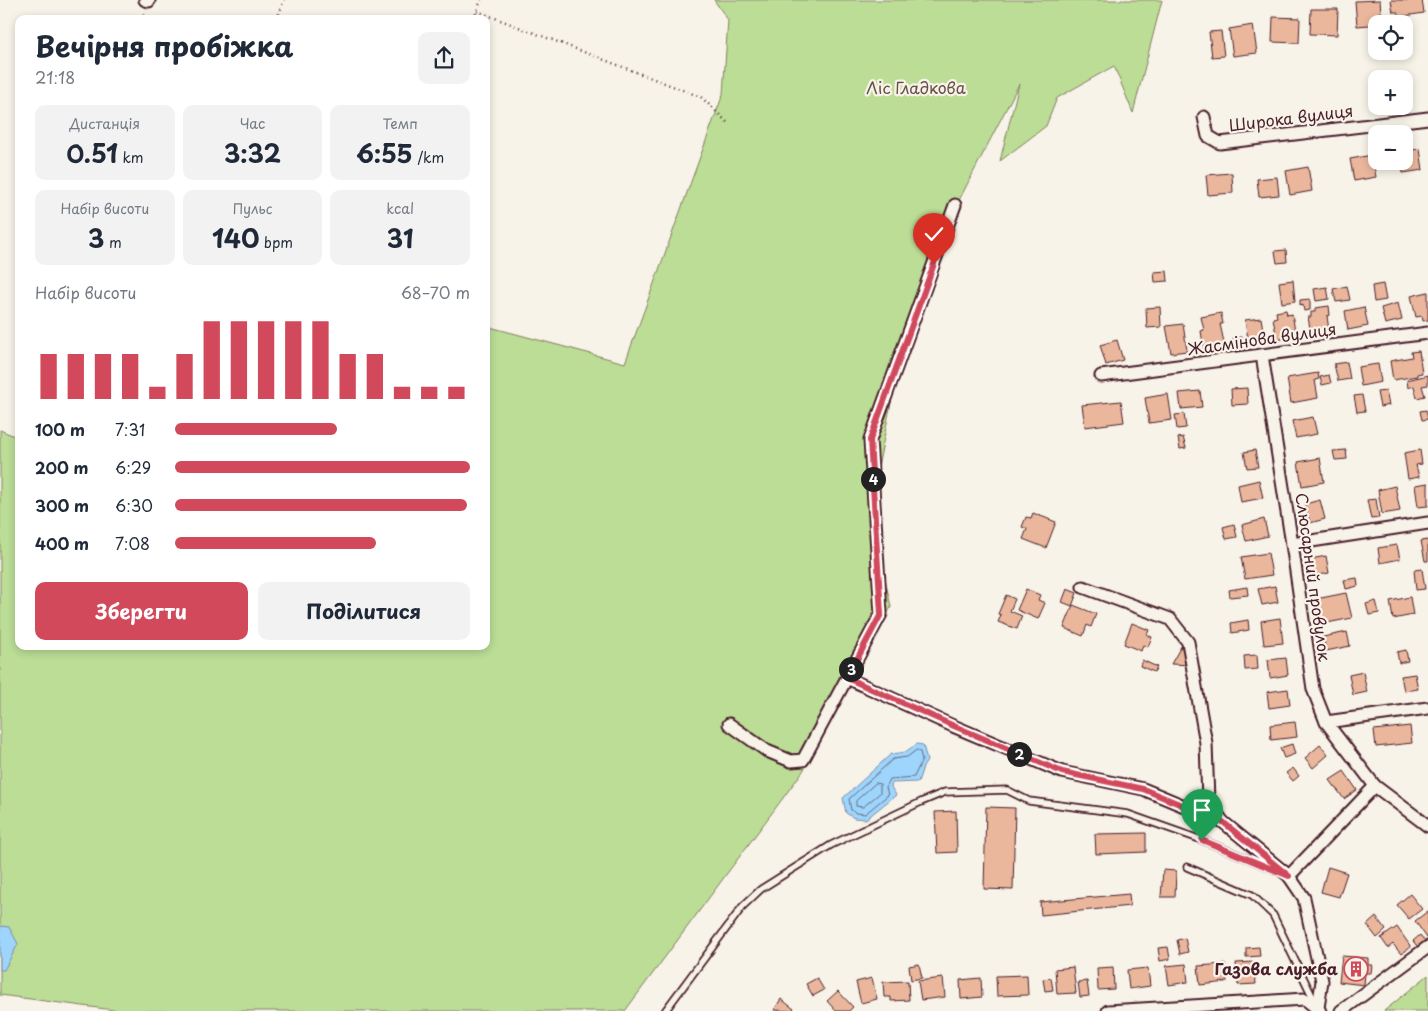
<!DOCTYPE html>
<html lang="uk">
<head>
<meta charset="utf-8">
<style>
	:root { --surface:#fff; --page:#f2f2f3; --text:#1f2937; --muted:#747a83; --accent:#d1495b }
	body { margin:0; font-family:"Playpen Sans",sans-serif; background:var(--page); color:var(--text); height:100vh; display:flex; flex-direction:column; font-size:19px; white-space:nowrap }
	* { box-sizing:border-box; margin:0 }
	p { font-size:16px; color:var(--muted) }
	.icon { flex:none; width:28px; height:28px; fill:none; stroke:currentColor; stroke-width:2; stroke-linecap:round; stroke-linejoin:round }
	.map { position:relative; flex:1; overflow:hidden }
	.side { position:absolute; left:15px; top:15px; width:475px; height:635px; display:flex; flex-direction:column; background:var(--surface); border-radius:10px; box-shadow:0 2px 8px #0003 }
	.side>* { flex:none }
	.fabs { position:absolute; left:1368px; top:15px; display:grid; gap:10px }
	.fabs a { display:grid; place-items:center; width:45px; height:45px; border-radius:10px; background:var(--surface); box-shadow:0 2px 8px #0003; font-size:25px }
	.pin { position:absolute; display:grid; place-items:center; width:42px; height:42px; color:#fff; margin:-51px -21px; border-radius:50% 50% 50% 0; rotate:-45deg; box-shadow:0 0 5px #0007 }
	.pin .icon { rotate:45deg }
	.km { position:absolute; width:25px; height:25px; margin:-12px; border-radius:50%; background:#222; color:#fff; font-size:14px; line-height:25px; text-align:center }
	.round { display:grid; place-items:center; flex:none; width:52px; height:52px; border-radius:10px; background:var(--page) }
	.head { display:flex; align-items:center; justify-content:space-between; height:85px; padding:0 20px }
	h1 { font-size:28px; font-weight:700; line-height:38px }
	.figures { display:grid; grid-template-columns:repeat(3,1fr); gap:8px; height:85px; padding:5px 20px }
	.figures div { display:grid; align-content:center; border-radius:10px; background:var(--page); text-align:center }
	.figures b { font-size:25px; font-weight:700 }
	.figures small { font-size:14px; font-weight:400 }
	.figures p { font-size:14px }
	.chart { height:140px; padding:10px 20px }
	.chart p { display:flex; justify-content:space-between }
	.chart svg { width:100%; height:90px; margin-top:5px; stroke:var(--accent); stroke-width:6 }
	.cta { display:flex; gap:10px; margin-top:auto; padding:10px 20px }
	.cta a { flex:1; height:58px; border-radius:10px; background:var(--accent); color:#fff; font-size:20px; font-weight:700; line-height:58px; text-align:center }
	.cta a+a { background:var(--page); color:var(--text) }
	ul { padding:0 20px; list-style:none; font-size:16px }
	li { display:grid; grid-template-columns:80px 60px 1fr; align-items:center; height:38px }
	li i { height:12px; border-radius:6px; background:var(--accent) }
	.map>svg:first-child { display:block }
	.green { fill:#bbdd96; stroke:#827e60 }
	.water { fill:#9dd5fc; stroke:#7c8ca8 }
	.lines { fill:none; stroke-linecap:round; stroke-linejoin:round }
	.shore { stroke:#6b687f; stroke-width:1 }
	.building { fill:#eab79c; stroke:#4a1f2b }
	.lane-casing { stroke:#4a1f2b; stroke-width:9 }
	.street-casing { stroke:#4a1f2b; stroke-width:15 }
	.path { stroke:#4a1f2b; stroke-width:2.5; stroke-dasharray:1 4; stroke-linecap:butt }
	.lane { stroke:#f7f3e8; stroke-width:5.5 }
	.street { stroke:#f7f3e8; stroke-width:11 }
	.route-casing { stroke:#fff; stroke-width:10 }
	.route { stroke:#d1495b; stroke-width:6 }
	.labels { text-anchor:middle; stroke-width:4.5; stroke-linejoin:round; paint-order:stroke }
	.park-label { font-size:16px; fill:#664e46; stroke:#f7f3e8 }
	.street-label { font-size:16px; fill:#4a1f2b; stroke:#f7f3e8 }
	.poi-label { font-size:16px; font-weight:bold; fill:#4a1f2b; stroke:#f7f3e8; text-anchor:end }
</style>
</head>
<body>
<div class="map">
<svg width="1428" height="1011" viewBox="0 0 1428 1011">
	<rect width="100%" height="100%" fill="#f7f3e8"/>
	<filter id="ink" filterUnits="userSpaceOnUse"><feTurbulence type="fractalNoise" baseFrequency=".02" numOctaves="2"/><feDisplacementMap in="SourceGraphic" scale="10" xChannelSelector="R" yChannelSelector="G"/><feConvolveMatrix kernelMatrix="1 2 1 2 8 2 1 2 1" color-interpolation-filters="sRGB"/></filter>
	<g filter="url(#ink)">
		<!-- green -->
		<g class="green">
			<polygon points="714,0 1162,0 1133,113 1114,66 1057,98 1046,126 1000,161 1019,84 956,206 897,373 870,507 891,607 803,771 625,1011 121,1011 0,995 0,430 19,438 19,646 486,646 486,326 625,363 723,94 728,20"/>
			<polygon points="1428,975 1428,1011 1384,1011 1427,976"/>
		</g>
		<!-- water -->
		<g class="water">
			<polygon points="917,744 923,745 927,761 923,767 918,782 892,783 891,787 896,795 866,819 854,818 846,813 843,798 891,754 905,752"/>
			<polygon points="0,926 9,927 18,944 4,970 0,970"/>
		</g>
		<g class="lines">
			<!-- shore -->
			<g class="shore">
				<polygon points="917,750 920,752 922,760 914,777 890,779 886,787 888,795 865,814 856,813 851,810 849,799 893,759 907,757"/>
				<polygon points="876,783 880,784 880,793 863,807 856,806 856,801"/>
			</g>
		</g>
		<!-- building -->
		<g class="building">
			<polygon points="1380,0 1382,24 1357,26 1355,1"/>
			<polygon points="1391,0 1422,0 1424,13 1398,17 1398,12 1393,12"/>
			<polygon points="1311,9 1338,9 1337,35 1310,34"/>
			<polygon points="1273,17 1300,18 1299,43 1272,42"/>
			<polygon points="1253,25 1257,53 1233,56 1229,29"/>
			<polygon points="1221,31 1224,56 1212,57 1209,32"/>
			<polygon points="1420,149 1423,170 1403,173 1401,161 1404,161 1404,151"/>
			<polygon points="1372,155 1376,177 1354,181 1350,159"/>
			<polygon points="1308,167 1312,191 1290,195 1286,171"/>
			<polygon points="1232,173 1233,193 1208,195 1206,175"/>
			<polygon points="1277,177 1279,195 1259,197 1257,179"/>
			<polygon points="1286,250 1287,262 1277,263 1275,251"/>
			<polygon points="1167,271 1168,281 1155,282 1154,272"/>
			<polygon points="1293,280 1295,301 1282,303 1279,282"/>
			<polygon points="1383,284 1386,300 1374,302 1372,286"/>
			<polygon points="1347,286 1350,300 1336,302 1333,289"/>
			<polygon points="1327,287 1329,299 1316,301 1314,289"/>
			<polygon points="1428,292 1428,320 1423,321 1422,316 1416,317 1411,296"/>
			<polygon points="1310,299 1310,310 1304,311 1303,305 1300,306 1300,300"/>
			<polygon points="1398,303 1402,320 1385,324 1381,308"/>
			<polygon points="1329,306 1330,315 1327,316 1329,331 1311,334 1308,317 1311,317 1311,312 1315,312 1315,308"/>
			<polygon points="1160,307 1161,327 1147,328 1146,308"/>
			<polygon points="1364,307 1368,326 1348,330 1345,311"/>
			<polygon points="1286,310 1287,315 1292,314 1296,336 1277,340 1273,318 1277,317 1276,312"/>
			<polygon points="1221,313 1223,324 1220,324 1225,347 1204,350 1201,331 1204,330 1201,317"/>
			<polygon points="1261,318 1265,342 1249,345 1245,320"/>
			<polygon points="1183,324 1187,351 1171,353 1166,326"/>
			<polygon points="1242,337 1244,349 1235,351 1233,338"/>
			<polygon points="1117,340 1123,360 1106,365 1100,345"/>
			<polygon points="1419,351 1422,373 1417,374 1417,376 1393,380 1390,361 1412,357 1411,352"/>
			<polygon points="1347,362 1350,379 1338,381 1334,364"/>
			<polygon points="1378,364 1381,382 1361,386 1358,367"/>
			<polygon points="1318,373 1319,379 1315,380 1318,398 1291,403 1287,378"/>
			<polygon points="1329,375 1331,383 1322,385 1320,377"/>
			<polygon points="1428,375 1428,385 1422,386 1425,396 1417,398 1414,386 1408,388 1407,380"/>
			<polygon points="1247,388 1248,404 1232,405 1231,389"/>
			<polygon points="1200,391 1202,407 1181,409 1179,393"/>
			<polygon points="1386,391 1389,405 1380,407 1377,392"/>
			<polygon points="1168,394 1172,420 1149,423 1145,398"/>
			<polygon points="1362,395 1365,411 1357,412 1354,396"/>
			<polygon points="1121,401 1124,422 1085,427 1082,405"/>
			<polygon points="1426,410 1428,419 1422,420 1420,411"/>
			<polygon points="1184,414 1186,428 1177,429 1175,415"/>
			<polygon points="1313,417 1317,434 1296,438 1292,421"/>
			<polygon points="1183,437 1186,448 1180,449 1178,438"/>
			<polygon points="1255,450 1258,467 1247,468 1244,452"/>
			<polygon points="1346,450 1347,459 1335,460 1333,451"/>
			<polygon points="1420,450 1422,464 1416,465 1419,477 1408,479 1404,453"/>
			<polygon points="1320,458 1324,482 1302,486 1298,462"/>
			<polygon points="1259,480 1263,498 1241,502 1238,485"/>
			<polygon points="1428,483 1428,506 1418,507 1415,485"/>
			<polygon points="1395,486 1400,511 1382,514 1378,490"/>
			<polygon points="1376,499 1379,518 1371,519 1367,500"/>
			<polygon points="1320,500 1325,519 1310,523 1305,504"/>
			<polygon points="1033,513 1056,522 1046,548 1023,539 1027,529 1022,527 1026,517 1031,518"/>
			<polygon points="1264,519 1268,536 1246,541 1242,525"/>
			<polygon points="1234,524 1237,537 1226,539 1223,527"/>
			<polygon points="1428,540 1428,561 1425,561 1421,541"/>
			<polygon points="1397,545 1400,559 1380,563 1378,548"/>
			<polygon points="1268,553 1272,575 1245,579 1241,557"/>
			<polygon points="1326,556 1329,573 1314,576 1311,559"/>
			<polygon points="1422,569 1425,589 1416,590 1414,570"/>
			<polygon points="1357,578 1358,586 1346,589 1344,580"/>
			<polygon points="1275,586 1278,602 1262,605 1258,589"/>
			<polygon points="1247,587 1248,595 1230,597 1229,590"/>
			<polygon points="1026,589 1040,595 1038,600 1045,603 1038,619 1017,610"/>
			<polygon points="1067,589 1077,593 1072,606 1062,602"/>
			<polygon points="1346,593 1352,618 1322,624 1316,599"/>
			<polygon points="1006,595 1015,599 1010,611 1022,616 1017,629 998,622 1001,615 998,614"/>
			<polygon points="1410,597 1413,615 1393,619 1390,601"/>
			<polygon points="1376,601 1379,613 1369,615 1366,604"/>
			<polygon points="1073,605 1096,614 1091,627 1087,625 1083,636 1064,628"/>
			<polygon points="1280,618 1283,643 1264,645 1261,621"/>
			<polygon points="1248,620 1249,630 1232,633 1231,623"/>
			<polygon points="1132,623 1149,630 1147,635 1152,637 1148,647 1143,645 1141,651 1124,644"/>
			<polygon points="1347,632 1350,646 1326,651 1323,637"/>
			<polygon points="1183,643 1190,665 1171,664"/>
			<polygon points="1406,650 1408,661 1399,663 1397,652"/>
			<polygon points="1257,655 1258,669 1245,670 1244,656"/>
			<polygon points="1286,658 1288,675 1270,678 1268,660"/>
			<polygon points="1142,660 1157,667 1154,672 1140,666"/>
			<polygon points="1363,672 1367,692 1353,695 1349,675"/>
			<polygon points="1415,674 1418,689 1404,691 1401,676"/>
			<polygon points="1288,689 1290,705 1269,708 1267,692"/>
			<polygon points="1295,722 1297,737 1271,740 1270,725"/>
			<polygon points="1410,726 1412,743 1376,747 1374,730"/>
			<polygon points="1292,744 1295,754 1284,758 1280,748"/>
			<polygon points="1320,745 1328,755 1313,768 1305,758"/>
			<polygon points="1293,768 1299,776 1293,781 1286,773"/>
			<polygon points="1344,771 1357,790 1344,799 1330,780"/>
			<polygon points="986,807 1015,808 1013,890 984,889"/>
			<polygon points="956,811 957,852 937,853 935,812"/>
			<polygon points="1146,833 1146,852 1096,854 1095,834"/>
			<polygon points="1328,867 1347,873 1339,897 1321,892"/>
			<polygon points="1163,870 1176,871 1175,897 1161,897"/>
			<polygon points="1129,894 1130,906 1041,915 1040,902"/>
			<polygon points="1410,894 1422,909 1409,919 1397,905"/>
			<polygon points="1428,911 1428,938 1427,938 1415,921"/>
			<polygon points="1376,917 1386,930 1377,938 1367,925"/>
			<polygon points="1397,927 1411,947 1401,954 1393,944 1388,948 1381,938"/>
			<polygon points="1420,935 1428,945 1421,951 1413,941"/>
			<polygon points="1185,938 1188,952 1180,954 1177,940"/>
			<polygon points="1168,947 1170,959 1160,961 1158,948"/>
			<polygon points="1259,947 1260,956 1246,957 1246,948"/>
			<polygon points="1342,956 1368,958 1368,965 1372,965 1371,973 1365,973 1364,985 1339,982"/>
			<polygon points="1254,962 1256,984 1238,985 1236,963"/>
			<polygon points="919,964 922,978 911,980 909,966"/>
			<polygon points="1186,964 1188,982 1169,985 1166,966"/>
			<polygon points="1225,964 1227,982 1200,985 1198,966"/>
			<polygon points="1073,967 1076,993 1057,994 1055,969"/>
			<polygon points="1113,967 1114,989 1098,990 1097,968"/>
			<polygon points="1148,968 1150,986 1129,989 1127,970"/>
			<polygon points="1027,975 1028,995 997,996 996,976"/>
			<polygon points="817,978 824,990 813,996 806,984"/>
			<polygon points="872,978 877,999 861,1003 856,982"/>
			<polygon points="943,978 945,997 921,1000 918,981"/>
			<polygon points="981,978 982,997 961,999 960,980"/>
			<polygon points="1051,978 1053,990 1045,991 1043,979"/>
			<polygon points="908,981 909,1000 891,1001 891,997 884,997 883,982"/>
			<polygon points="1087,981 1089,996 1080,997 1078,982"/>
			<polygon points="838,991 853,1007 849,1011 836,1011 827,1001"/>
			<polygon points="781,999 794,1009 793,1011 774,1010"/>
		</g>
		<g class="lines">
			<!-- lane casing -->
			<g class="lane-casing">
				<g id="lane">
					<polyline points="1187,867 1252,895 1273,915 1316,1004"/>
					<polyline points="665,1011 743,906 761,889 831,845 921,802 945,792 1007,790 1029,801 1128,814 1202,840 1278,871"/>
				</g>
			</g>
			<!-- street casing -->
			<g class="street-casing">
				<g id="street">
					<polyline points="145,0 149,1"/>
					<polyline points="1204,117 1208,136 1220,143 1428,118"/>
					<polyline points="1262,355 1292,544 1313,689 1326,722 1375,786 1428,826"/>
					<polyline points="1101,376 1428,333"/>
					<polyline points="1292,544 1428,523"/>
					<polyline points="1083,587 1170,619 1188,642 1206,743 1208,801 1223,822"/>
					<polyline points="847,678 953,726 1062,772 1143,789 1223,822 1289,876 1304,898 1322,981 1318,1008"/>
					<polyline points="1326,722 1428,708"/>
					<polyline points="729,724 767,751 791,761 803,760 881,614 870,440 955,205"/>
					<polyline points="1289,876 1375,786"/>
					<polyline points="1108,1011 1305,999 1320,1011"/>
					<polyline points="1341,1011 1428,947"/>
				</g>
			</g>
			<!-- path -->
			<g class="path">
				<polyline points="477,11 701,97 727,122"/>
				<polyline points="142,19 145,11"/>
				<polyline points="277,19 284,0"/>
				<polyline points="474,19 481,0"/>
			</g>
			<!-- lane -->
			<use href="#lane" class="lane"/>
			<!-- street -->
			<use href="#street" class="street"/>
		</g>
	</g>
	<g class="lines" filter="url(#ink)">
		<!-- route casing -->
		<g class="route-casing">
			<polyline id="route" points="934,264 870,440 881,614 847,678 954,726 1062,772 1143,789 1223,822 1289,876 1202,840"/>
		</g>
		<!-- route -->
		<use href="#route" class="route"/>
	</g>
	<!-- icons -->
	<defs>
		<g id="building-ring" transform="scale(1.25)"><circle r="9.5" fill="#f7f3e8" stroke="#d1495b" stroke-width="1.5"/><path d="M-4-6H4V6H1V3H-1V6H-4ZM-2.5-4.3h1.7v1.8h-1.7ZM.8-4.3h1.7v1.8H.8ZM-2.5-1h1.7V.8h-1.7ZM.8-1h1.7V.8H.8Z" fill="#d1495b"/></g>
	</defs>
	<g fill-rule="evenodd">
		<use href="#building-ring" x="1356" y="969"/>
	</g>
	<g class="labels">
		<!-- park labels -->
		<g class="park-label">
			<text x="916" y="94">Ліс Гладкова</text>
		</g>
		<!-- street labels -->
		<g class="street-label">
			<text transform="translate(1291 118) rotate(-7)" y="6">Широка вулиця</text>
			<text transform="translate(1262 339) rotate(-8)" y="6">Жасмінова вулиця</text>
			<text transform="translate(1313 577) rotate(82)" y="6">Слюсарний провулок</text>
		</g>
		<!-- poi labels -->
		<g class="poi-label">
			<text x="1338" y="975">Газова служба</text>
		</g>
	</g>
</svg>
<div class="fabs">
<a><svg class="icon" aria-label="locate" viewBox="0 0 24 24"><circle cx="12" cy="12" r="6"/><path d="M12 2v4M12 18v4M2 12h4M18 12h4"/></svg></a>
<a>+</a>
<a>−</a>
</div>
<div class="pin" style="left:1202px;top:840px;background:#1e9e55"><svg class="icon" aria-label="arrive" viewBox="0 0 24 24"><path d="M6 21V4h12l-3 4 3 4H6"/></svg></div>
<div class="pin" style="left:934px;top:264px;background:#d93025"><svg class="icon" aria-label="check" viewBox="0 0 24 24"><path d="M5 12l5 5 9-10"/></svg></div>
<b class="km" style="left:1019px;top:754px">2</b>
<b class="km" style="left:851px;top:669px">3</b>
<b class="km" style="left:873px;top:479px">4</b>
<section class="side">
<div class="head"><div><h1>Вечірня пробіжка</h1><p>21:18</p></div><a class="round"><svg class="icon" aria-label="share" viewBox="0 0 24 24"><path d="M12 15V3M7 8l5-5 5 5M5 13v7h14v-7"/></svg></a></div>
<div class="figures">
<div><p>Дистанція</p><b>0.51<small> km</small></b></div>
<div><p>Час</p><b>3:32</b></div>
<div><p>Темп</p><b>6:55<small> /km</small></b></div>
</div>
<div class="figures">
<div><p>Набір висоти</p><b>3<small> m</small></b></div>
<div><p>Пульс</p><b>140<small> bpm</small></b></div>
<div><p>kcal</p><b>31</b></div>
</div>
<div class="chart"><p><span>Набір висоти</span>68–70 m</p>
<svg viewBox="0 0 160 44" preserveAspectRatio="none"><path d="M5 44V22M15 44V22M25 44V22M35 44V22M45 44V38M55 44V22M65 44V6M75 44V6M85 44V6M95 44V6M105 44V6M115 44V22M125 44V22M135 44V38M145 44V38M155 44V38"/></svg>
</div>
<ul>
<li><b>100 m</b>7:31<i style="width:55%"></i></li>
<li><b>200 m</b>6:29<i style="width:100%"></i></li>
<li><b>300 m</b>6:30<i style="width:99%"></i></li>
<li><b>400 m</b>7:08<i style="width:68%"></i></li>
</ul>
<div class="cta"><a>Зберегти</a><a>Поділитися</a></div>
</section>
</div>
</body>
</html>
